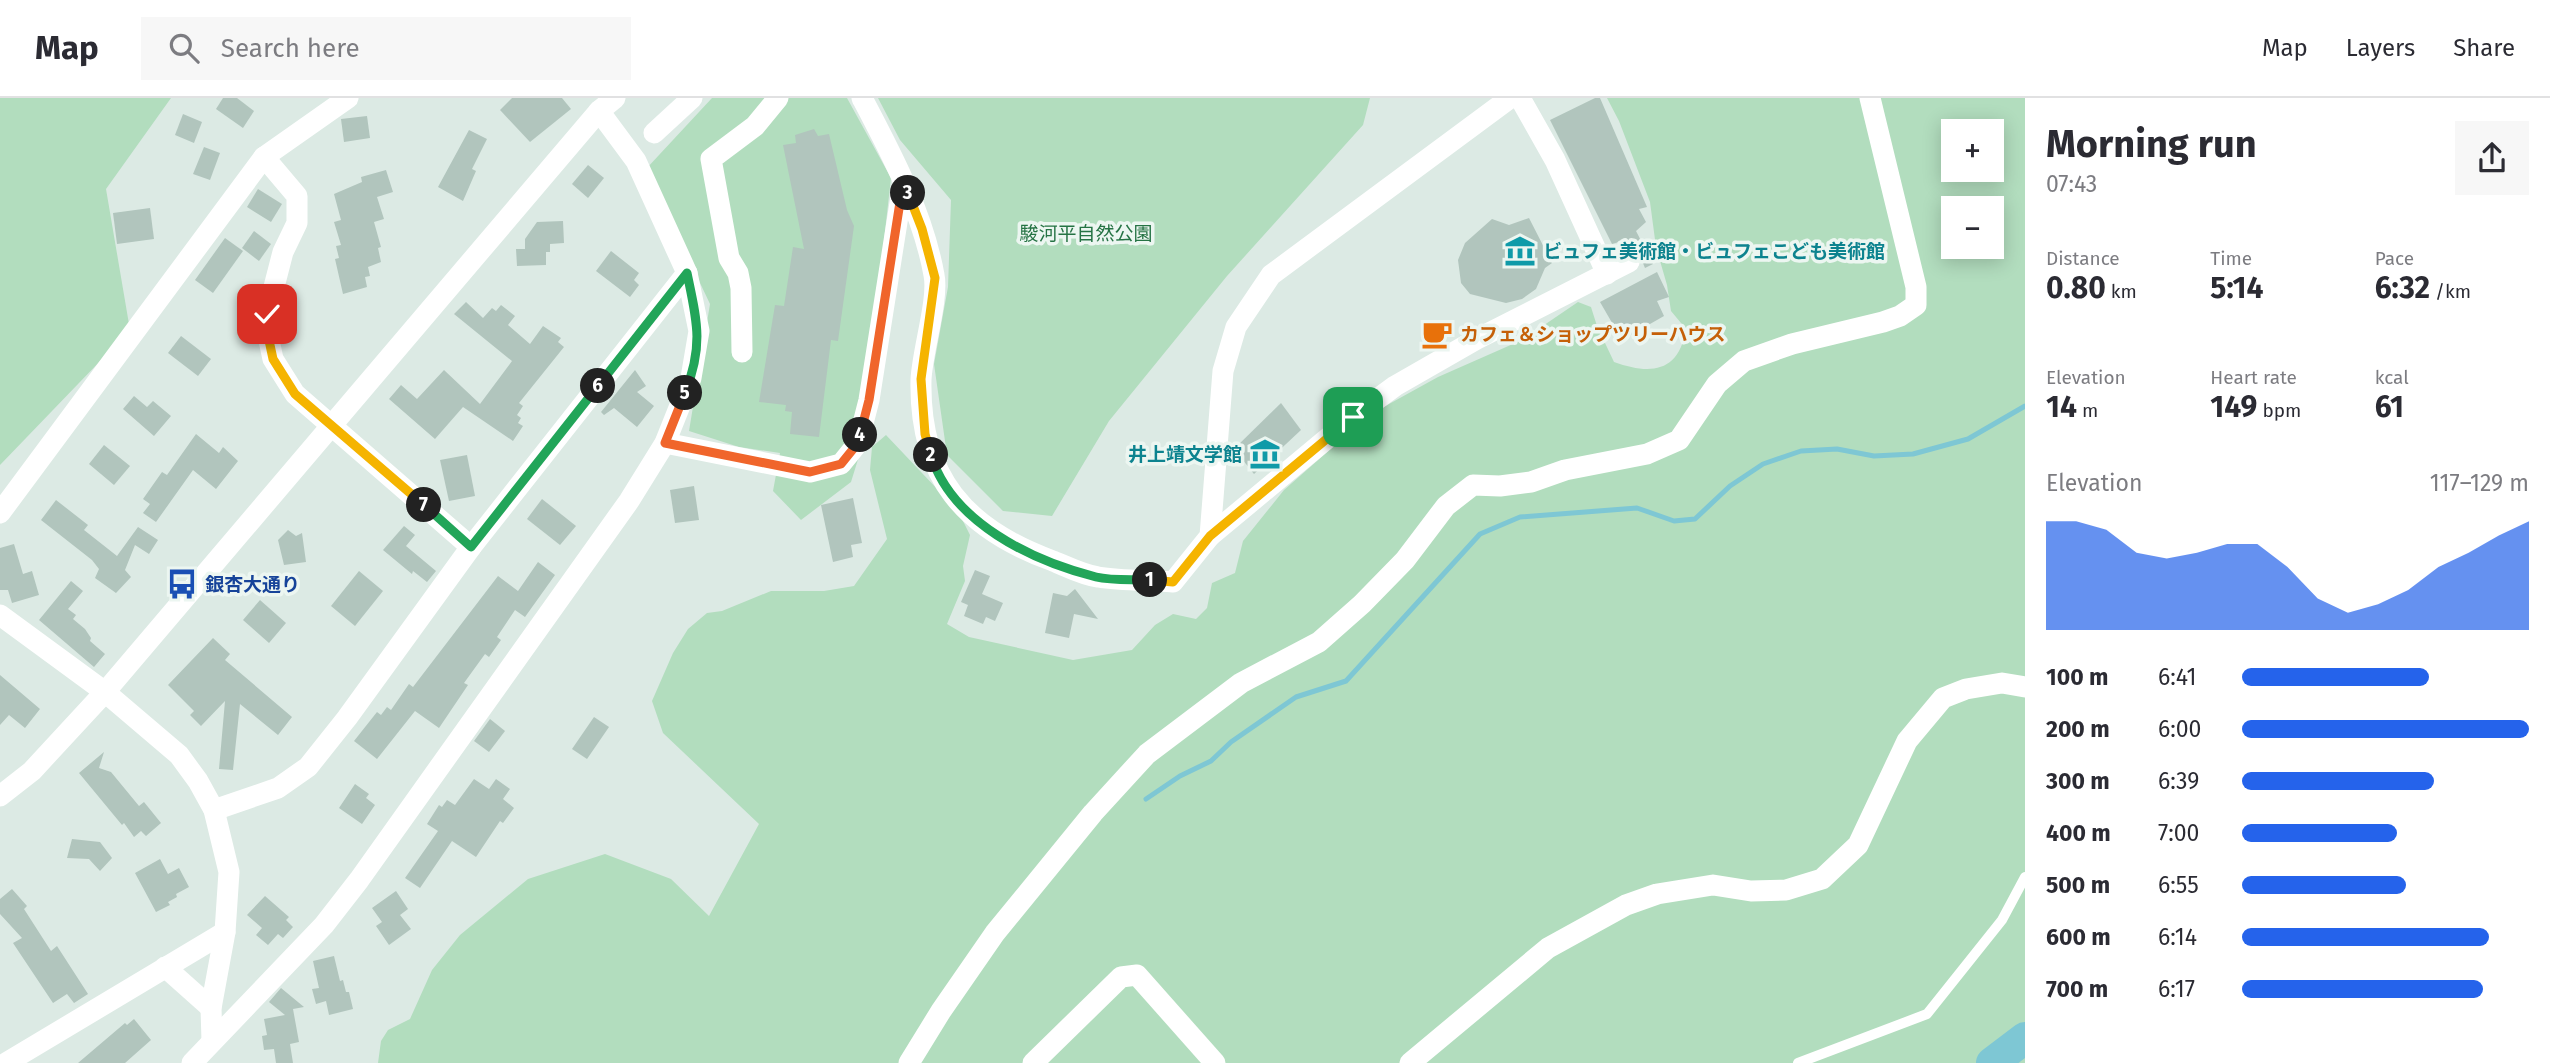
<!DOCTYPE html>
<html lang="en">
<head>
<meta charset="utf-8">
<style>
	:root { --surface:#fff; --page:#f7f7f7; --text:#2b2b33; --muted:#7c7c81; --line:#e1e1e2; --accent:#2563eb }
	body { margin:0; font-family:"Fira Sans","Noto Sans JP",sans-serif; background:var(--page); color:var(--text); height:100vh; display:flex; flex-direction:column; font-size:26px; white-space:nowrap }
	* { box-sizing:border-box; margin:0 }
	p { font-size:23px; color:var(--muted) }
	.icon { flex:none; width:38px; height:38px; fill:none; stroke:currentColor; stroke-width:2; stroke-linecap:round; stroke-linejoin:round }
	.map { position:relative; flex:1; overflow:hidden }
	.panel { display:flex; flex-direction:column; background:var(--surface); width:525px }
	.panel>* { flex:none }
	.tools { position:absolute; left:1941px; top:21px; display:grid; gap:14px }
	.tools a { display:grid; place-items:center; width:63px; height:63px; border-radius:0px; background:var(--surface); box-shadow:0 4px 18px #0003; font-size:35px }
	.pin { position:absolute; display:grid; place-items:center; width:60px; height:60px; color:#fff; margin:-30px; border-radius:14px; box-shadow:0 4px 10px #0006 }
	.km { position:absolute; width:35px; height:35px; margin:-18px; border-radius:50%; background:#222; color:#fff; font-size:19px; line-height:35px; text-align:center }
	.round { display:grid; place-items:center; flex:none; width:74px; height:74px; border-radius:0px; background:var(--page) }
	.overview { display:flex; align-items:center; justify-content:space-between; height:119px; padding:0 21px }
	h1 { font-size:38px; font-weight:700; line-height:52px }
	.figures { display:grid; grid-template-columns:repeat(3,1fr); gap:10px; height:119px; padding:7px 21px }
	.figures div { display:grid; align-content:center }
	.figures b { font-size:30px; font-weight:700 }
	.figures small { font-size:19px; font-weight:400 }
	.figures p { font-size:19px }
	.chart { height:196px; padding:14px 21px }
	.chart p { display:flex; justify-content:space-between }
	.chart svg { width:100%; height:126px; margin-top:7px; fill:var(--accent); opacity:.7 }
	ul { padding:0 21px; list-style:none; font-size:23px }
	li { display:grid; grid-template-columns:112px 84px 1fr; align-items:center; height:52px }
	li i { height:18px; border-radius:9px; background:var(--accent) }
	header { display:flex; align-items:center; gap:42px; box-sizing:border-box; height:98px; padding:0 35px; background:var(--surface); border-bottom:2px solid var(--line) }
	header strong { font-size:33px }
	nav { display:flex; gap:38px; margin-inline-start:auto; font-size:24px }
	.search { width:490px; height:63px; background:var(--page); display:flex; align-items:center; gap:18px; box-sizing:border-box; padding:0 24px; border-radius:0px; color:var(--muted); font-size:26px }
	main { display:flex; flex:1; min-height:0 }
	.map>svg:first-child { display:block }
	.green { fill:#b2ddbe; fill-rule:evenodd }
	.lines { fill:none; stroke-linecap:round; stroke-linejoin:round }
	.stream { stroke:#7ec7d4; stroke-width:5 }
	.river { stroke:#7ec7d4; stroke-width:32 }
	.building { fill:#b1c5bd }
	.service { stroke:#fff; stroke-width:10 }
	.minor { stroke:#fff; stroke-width:21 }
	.tertiary { stroke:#fff; stroke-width:21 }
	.split-1-casing { stroke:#fff; stroke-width:14 }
	.split-2-casing { stroke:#fff; stroke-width:14 }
	.split-3-casing { stroke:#fff; stroke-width:14 }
	.split-4-casing { stroke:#fff; stroke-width:14 }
	.split-5-casing { stroke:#fff; stroke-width:14 }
	.split-6-casing { stroke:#fff; stroke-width:14 }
	.split-7-casing { stroke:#fff; stroke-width:14 }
	.split-8-casing { stroke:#fff; stroke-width:14 }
	.split-1 { stroke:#f5b400; stroke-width:9 }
	.split-2 { stroke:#22a559; stroke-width:9 }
	.split-3 { stroke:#f5b400; stroke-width:9 }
	.split-4 { stroke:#f0652b; stroke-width:9 }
	.split-5 { stroke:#f0652b; stroke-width:9 }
	.split-6 { stroke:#22a559; stroke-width:9 }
	.split-7 { stroke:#22a559; stroke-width:9 }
	.split-8 { stroke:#f5b400; stroke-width:9 }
	.labels { text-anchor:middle; stroke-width:7; stroke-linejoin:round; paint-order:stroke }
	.park-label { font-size:19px; fill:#257344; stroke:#ecf6f1 }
	.culture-label { font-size:19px; font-weight:bold; fill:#0d838f; stroke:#ecf6f1; text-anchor:start }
	.food-label { font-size:19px; font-weight:bold; fill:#c56008; stroke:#ecf6f1; text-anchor:start }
	.transit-label { font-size:19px; font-weight:bold; fill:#164399; stroke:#ecf6f1; text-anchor:start }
</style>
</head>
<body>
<header>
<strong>Map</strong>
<div class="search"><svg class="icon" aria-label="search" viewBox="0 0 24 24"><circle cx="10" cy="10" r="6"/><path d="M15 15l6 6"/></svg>Search here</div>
<nav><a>Map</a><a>Layers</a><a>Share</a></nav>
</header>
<main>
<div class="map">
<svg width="2025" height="965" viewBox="0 0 2025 965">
	<rect width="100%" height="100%" fill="#dceae4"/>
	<!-- green -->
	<g class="green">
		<polygon points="0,0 171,0 106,91 130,232 0,367"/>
		<polygon points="712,0 847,0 891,80 860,355 851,384 801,422 773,393 780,355 739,349 689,333 710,206 646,71"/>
		<polygon points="878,0 1370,0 1363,27 1227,178 1109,323 1052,418 1003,413 947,357 934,266 948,189 951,102 900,42"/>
		<path d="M1607 0H2025V965H378L381 943 388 932 410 921 432 872 460 837 528 781 605 756 671 781 709 818 759 726 663 635 652 603 673 555 688 531 707 515 722 513 771 493H824L854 488 887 441 870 372 872 349 886 337 958 413 970 437 963 468 965 483 947 526 969 539 1073 562 1132 552 1155 527 1173 516 1196 521 1207 510 1212 485 1235 475 1243 443 1284 392 1342 341 1380 311 1438 279 1522 242 1578 204 1591 209 1597 228 1614 264C1650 277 1679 275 1686 231L1671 213 1667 187 1656 149 1650 104 1619 23ZM1953 33H1992V72H1953ZM1953 110H1992V149H1953Z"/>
	</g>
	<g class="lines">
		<!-- stream -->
		<polyline class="stream" points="1146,701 1180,678 1211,663 1231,644 1296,599 1346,583 1480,436 1520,419 1637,410 1674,423 1695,421 1730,388 1763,366 1801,353 1837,351 1874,358 1913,356 1968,341 2025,308"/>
		<!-- river -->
		<polyline class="river" points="1992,965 2025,940"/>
	</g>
	<!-- building -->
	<g class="building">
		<polygon points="223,0 237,0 254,13 243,30 216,11"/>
		<polygon points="512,0 562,0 571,11 530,44 500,12"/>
		<polygon points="1595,0 1600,0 1647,109 1639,111 1646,124 1636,133 1653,166 1645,170 1640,158 1626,142 1612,146 1550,22"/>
		<polygon points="183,16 202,24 194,45 175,37"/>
		<polygon points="367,18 370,40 344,44 341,21"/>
		<polygon points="814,31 818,38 829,36 847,112 854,128 838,243 831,242 819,339 790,336 792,314 785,313 786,307 759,304 775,207 784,208 793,149 804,151 783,47 796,45 795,37"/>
		<polygon points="469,32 487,41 472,71 476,73 463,103 438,89"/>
		<polygon points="204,49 220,55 210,82 193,76"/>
		<polygon points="588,67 604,80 588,100 572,86"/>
		<polygon points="386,72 393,94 377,99 384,121 374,124 381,149 378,150 381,164 368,169 370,178 365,179 367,189 343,196 335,161 339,160 336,148 341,147 334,124 341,122 334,96 362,84 361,79"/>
		<polygon points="258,91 282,106 271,124 247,109"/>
		<polygon points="150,110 154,141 117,146 113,115"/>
		<polygon points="1529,120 1552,165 1545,170 1536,191 1522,201 1506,205 1470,196 1461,185 1458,162 1465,145 1492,121 1509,127"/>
		<polygon points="563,123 564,145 550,146 550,154 546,154 546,167 517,168 516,151 525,151 525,141 537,124"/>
		<polygon points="254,133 271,146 259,163 242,150"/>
		<polygon points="225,140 243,153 213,195 195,182"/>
		<polygon points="611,153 639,175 634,182 639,187 630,199 596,173"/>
		<polygon points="1657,174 1669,199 1657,203 1664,218 1622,242 1600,204"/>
		<polygon points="466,204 483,220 492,210 496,213 501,207 515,218 508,227 530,246 543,228 561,240 558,244 564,249 519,305 523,308 517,317 521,320 518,325 523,328 513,343 463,309 435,341 389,301 401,287 417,301 444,272 480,306 512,263 454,216"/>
		<polygon points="181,238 211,261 198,278 168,255"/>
		<polygon points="635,272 646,288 637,294 654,308 637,329 614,310 604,317 601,314"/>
		<polygon points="134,298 147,309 153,303 171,318 154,338 123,311"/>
		<polygon points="1281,305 1301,332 1254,376 1234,351"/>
		<polygon points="196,336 219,355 223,349 238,363 216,391 193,372 156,424 143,415 150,406 143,401 162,374 167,377"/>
		<polygon points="104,347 130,368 114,387 89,366"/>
		<polygon points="467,357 475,398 449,403 440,362"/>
		<polygon points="694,388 699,422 675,425 670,392"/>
		<polygon points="853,400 862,445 851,447 853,459 833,464 821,407"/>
		<polygon points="542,401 576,428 560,447 527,421"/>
		<polygon points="56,402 88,427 84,432 117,458 138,429 158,442 149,456 135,447 125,472 131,479 116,495 95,480 99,471 92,462 41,422"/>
		<polygon points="404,428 415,437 406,448 436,473 427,484 413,473 412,476 383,452"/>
		<polygon points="288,432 296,438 302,435 306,464 284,467 278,442"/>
		<polygon points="14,446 23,476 32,473 39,497 12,505 8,492 0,492 0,450"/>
		<polygon points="538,464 555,477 525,519 515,512 497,539 501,542 489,559 485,556 464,585 468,587 439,630 415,613 377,661 354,643 377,614 381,617 387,609 391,612 409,586 413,589 498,478 518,493"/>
		<polygon points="975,472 990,478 982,496 1003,505 995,523 986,519 983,526 964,518 968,507 961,504"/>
		<polygon points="359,473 383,493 355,528 331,508"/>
		<polygon points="71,483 83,493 68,511 76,517 73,521 85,531 91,540 90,543 105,556 94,569 39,522"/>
		<polygon points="1075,491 1098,521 1074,516 1069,540 1045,535 1053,495 1067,498"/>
		<polygon points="260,502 286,525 269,545 243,522"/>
		<polygon points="213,540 230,556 225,562 292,619 278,637 240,606 233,672 219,671 225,603 201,628 190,617 194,613 168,587"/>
		<polygon points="0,577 40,611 25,630 9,617 0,627"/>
		<polygon points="594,619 609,629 587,661 572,651"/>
		<polygon points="490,621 505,633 489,654 474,643"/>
		<polygon points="104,654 99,670 111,674 139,708 144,704 161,725 146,738 141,733 134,739 124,725 122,727 79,675"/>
		<polygon points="474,681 489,691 496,681 510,691 503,701 514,710 503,725 500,723 476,759 452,743 420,790 405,780 438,733 427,726 439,707 442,709 447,702 455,707"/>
		<polygon points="355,686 369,696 366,700 375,707 362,726 339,710"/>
		<polygon points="72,741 100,744 112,760 100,773 89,761 67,760"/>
		<polygon points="160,761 168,776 179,770 189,789 176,796 177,799 168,804 170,807 156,814 135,775"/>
		<polygon points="12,791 27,808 24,811 51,853 57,848 88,896 74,905 67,896 53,905 13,845 22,840 0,816 0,801"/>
		<polygon points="396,793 408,811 400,817 411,831 389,847 376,828 382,824 372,810"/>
		<polygon points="265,798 289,819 286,822 293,829 283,840 278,836 268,847 256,837 262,830 247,817"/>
		<polygon points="334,858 340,883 343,882 346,894 349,894 353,911 329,917 326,903 316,906 312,891 319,890 313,863"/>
		<polygon points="281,890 304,909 293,911 299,944 290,946 293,965 276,965 274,951 264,952 262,938 267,937 264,921 285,917 269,904"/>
		<polygon points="134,921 151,942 125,965 78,965 125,925 127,927"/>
	</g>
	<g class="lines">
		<!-- service -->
		<polyline class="service" points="1798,965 1927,916 2002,822 2025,779"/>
		<!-- minor -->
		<g class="minor">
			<path d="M862 0C891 55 923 115 934 177 939 201 922 254 921 282 919 379 965 431 1053 463 1068 469 1083 477 1098 479 1122 483 1148 482 1173 484L1210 438 1223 273 1236 229 1271 177 1510 0"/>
			<polyline points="1520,0 1555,62 1607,176"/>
			<polyline points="654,35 692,0"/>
			<polyline points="264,59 297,98 297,125 283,154 267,216 267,233 273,261 295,296 471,449"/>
			<polyline points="742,254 741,190 738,175 729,160 711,61 755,28 778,0"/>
			<polyline points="665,345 810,374 841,366 858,345 869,302 903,86"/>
			<polyline points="0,415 264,59 348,0"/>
			<polyline points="1210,438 1353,319 1395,288 1477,241 1629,164"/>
			<polyline points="0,517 105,594 179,657 198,683 214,712 229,774 225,834 211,910 212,943"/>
			<polyline points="214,712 278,690 308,669 347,620 471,449 687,175"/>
			<polyline points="165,869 211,910"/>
			<polyline points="6,965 225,834"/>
			<polyline points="192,965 324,827 359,782 629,403 665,345 691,280 699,233 687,175 636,63 599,13"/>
			<polyline points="909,965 941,913 995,835 1093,715 1147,656 1241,585 1319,544 1362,506 1405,462 1446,408 1473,387 1500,388 1531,384 1565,372 1647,356 1679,342 1717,286 1744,263 1792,246 1883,224 1900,218 1916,207 1916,189 1870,0"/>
			<polyline points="1033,965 1121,879 1137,877 1215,965"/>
			<polyline points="1410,965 1548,850 1626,807 1657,796 1713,787 1751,793 1786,792 1822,781 1858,747 1907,643 1943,600 1966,591 2002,585 2025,589"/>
		</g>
		<!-- tertiary -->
		<polyline class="tertiary" points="0,698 32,673 105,594 599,13 615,0"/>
	</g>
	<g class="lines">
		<!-- split-1 casing -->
		<g class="split-1-casing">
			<polyline id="split-1" points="1150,482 1173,484 1210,438 1353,319"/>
		</g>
		<!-- split-2 casing -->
		<g class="split-2-casing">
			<path id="split-2" d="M931 357C951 424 1032 463 1096 479 1113 483 1132 481 1150 482"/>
		</g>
		<!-- split-3 casing -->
		<g class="split-3-casing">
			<polyline id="split-3" points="908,95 922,131 935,180 921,281 925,336 931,357"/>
		</g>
		<!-- split-4 casing -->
		<g class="split-4-casing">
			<polyline id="split-4" points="860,337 869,302 903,85 908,95"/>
		</g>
		<!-- split-5 casing -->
		<g class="split-5-casing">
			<polyline id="split-5" points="685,295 665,345 810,374 841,366 858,345 860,337"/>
		</g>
		<!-- split-6 casing -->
		<g class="split-6-casing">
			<path id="split-6" d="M598 288 687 175C697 223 704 247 685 295"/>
		</g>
		<!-- split-7 casing -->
		<g class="split-7-casing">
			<polyline id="split-7" points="424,407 471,449 598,288"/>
		</g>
		<!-- split-8 casing -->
		<g class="split-8-casing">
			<polyline id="split-8" points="267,216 267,233 273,261 295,296 424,407"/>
		</g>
		<!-- split-1 -->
		<use href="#split-1" class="split-1"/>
		<!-- split-2 -->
		<use href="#split-2" class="split-2"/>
		<!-- split-3 -->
		<use href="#split-3" class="split-3"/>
		<!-- split-4 -->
		<use href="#split-4" class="split-4"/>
		<!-- split-5 -->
		<use href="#split-5" class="split-5"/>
		<!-- split-6 -->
		<use href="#split-6" class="split-6"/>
		<!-- split-7 -->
		<use href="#split-7" class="split-7"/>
		<!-- split-8 -->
		<use href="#split-8" class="split-8"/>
	</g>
	<!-- icons -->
	<defs>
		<g id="museum-bare" transform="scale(2.415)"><path d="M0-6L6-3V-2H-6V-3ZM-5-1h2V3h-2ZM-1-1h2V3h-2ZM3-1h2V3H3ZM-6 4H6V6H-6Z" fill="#0f9aa8" stroke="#ecf6f1" stroke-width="2.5" paint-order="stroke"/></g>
		<g id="cafe-bare" transform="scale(2.415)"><path d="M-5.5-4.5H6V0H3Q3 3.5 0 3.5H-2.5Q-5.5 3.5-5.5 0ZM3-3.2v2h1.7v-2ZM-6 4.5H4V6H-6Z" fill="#e8710a" stroke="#ecf6f1" stroke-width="2.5" paint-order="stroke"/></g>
		<g id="bus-bare" transform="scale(2.415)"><path d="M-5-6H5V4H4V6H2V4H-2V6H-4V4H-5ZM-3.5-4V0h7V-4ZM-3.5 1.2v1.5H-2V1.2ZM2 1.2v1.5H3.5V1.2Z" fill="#1a4fb4" stroke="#ecf6f1" stroke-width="2.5" paint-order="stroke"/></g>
	</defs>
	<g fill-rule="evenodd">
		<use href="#museum-bare" x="1520" y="153"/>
		<use href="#cafe-bare" x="1437" y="236"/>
		<use href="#museum-bare" x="1265" y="356"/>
		<use href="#bus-bare" x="182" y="486"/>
	</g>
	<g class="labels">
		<!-- park labels -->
		<g class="park-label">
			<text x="1086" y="142">駿河平自然公園</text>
		</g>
		<!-- culture labels -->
		<g class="culture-label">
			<text x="1543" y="160">ビュフェ美術館・ビュフェこども美術館</text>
			<text x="1242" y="363" text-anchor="end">井上靖文学館</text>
		</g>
		<!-- food labels -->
		<g class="food-label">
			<text x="1460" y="243">カフェ＆ショップツリーハウス</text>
		</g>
		<!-- transit labels -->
		<g class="transit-label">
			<text x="205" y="493">銀杏大通り</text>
		</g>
	</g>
</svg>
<div class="tools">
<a>+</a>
<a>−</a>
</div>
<div class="pin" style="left:1353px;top:319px;background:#1e9e55"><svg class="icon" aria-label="arrive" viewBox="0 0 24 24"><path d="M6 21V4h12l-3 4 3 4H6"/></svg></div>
<div class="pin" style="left:267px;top:216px;background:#d93025"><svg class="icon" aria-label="check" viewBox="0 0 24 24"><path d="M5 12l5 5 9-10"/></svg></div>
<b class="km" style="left:1150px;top:482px">1</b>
<b class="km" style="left:931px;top:357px">2</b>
<b class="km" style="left:908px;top:95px">3</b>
<b class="km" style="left:860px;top:337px">4</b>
<b class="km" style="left:685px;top:295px">5</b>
<b class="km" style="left:598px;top:288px">6</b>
<b class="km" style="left:424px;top:407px">7</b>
</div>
<section class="panel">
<div class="overview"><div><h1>Morning run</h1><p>07:43</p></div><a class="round"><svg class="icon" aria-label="share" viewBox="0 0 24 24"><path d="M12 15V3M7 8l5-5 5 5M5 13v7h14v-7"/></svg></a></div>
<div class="figures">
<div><p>Distance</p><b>0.80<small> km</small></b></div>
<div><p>Time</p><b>5:14</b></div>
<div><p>Pace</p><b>6:32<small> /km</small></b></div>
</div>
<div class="figures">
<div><p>Elevation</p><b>14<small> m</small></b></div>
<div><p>Heart rate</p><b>149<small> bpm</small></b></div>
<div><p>kcal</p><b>61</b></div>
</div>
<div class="chart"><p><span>Elevation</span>117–129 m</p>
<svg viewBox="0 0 160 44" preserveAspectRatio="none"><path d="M0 44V6L10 6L20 9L30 17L40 19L50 17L60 14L70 14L80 22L90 33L100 38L110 35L120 30L130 22L140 17L150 11L160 6V44z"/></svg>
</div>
<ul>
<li><b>100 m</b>6:41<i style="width:65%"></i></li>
<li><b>200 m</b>6:00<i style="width:100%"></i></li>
<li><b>300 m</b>6:39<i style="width:67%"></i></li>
<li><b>400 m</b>7:00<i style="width:54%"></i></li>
<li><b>500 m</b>6:55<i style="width:57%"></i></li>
<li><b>600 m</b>6:14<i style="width:86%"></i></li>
<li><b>700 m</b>6:17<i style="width:84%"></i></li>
</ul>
</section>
</main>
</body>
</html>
